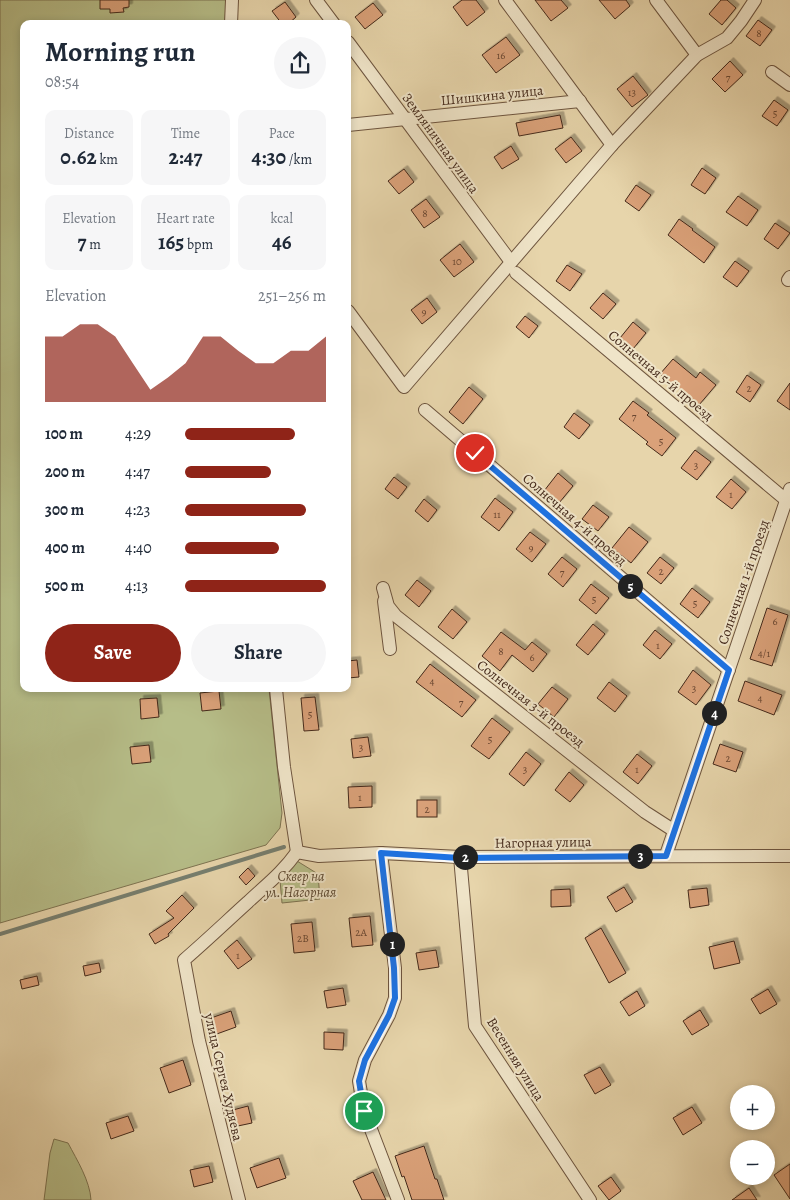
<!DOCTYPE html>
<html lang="en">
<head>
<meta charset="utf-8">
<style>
	:root { --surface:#fff; --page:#f6f6f7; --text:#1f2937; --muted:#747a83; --accent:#8f2418 }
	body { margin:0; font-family:Alegreya,serif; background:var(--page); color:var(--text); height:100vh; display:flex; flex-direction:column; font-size:19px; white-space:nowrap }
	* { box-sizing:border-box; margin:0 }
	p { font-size:16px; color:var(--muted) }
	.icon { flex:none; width:28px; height:28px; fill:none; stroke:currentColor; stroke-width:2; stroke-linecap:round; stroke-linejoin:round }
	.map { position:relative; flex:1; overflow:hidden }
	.panel { position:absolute; left:20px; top:20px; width:331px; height:672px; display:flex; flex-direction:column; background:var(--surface); border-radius:10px; box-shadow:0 2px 8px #0003 }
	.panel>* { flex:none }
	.buttons { position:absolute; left:730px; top:1085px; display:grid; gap:10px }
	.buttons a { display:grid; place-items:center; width:45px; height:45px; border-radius:50%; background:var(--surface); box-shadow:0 2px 8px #0003; font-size:25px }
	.pin { position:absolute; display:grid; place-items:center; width:42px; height:42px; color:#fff; margin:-21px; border:2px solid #fff; border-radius:50%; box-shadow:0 1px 5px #0007 }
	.km { position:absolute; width:25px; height:25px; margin:-12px; border-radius:50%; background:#222; color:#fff; font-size:14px; line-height:25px; text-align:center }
	.round { display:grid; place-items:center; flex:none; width:52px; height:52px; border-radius:26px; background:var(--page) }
	.headline { display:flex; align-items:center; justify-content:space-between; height:85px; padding:0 25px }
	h1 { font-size:28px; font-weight:700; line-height:38px }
	.stats { display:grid; grid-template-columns:repeat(3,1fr); gap:8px; height:85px; padding:5px 25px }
	.stats div { display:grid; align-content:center; border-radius:10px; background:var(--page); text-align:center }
	.stats b { font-size:21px; font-weight:700 }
	.stats small { font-size:14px; font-weight:400 }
	.stats p { font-size:14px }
	.chart { height:140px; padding:10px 25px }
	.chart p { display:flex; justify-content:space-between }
	.chart svg { width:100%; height:90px; margin-top:5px; fill:var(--accent); opacity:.7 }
	.action { display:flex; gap:10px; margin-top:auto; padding:10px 25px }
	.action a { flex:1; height:58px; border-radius:30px; background:var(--accent); color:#fff; font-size:20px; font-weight:700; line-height:58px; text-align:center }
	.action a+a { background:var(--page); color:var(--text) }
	ul { padding:0 25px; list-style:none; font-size:16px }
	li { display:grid; grid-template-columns:80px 60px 1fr; align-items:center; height:38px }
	li i { height:12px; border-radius:6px; background:var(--accent) }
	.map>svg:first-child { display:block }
	.green { fill:#b6bd88; stroke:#7d7351 }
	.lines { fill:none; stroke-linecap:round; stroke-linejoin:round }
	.stream { stroke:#767f70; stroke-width:4 }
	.building { fill:#daa179; stroke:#44291a; filter:url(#shadow) }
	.minor-casing { stroke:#6d543e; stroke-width:14 }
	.minor { stroke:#efe4c8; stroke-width:12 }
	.route-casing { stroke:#fff; stroke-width:10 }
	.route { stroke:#1a73e8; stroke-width:6 }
	.labels { text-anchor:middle; stroke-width:4; stroke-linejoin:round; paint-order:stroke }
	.number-label { font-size:11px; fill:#6a4732 }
	.street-label { font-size:14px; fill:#44291a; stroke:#efe4c8 }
	.park-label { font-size:14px; font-style:italic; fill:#5b4730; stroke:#efe4c8 }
</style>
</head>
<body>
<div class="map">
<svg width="790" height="1200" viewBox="0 0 790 1200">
	<defs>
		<filter id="shadow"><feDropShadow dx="3.5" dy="-3.5" stdDeviation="0" flood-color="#0004"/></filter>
	</defs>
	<rect width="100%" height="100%" fill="#e7d5ab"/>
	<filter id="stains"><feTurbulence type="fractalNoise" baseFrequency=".004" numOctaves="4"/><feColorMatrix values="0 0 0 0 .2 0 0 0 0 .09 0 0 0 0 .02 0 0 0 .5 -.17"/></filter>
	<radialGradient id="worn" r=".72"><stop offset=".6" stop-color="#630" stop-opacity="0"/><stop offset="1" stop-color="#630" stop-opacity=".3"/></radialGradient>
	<!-- green -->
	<g class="green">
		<polygon points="0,0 226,0 226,24 24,24 24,689 269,689 282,813 280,828 266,845 0,923"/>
		<polygon points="297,861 318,874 320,899 282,903 280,880"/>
		<path d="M54 1139 68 1143C77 1160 90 1181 91 1200H44L50 1153Z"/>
	</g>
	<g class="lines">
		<!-- stream -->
		<polyline class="stream" points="0,934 284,847"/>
	</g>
	<!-- building -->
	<g class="building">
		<polygon points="100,0 129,0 129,7 123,8 124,12 110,13 110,9 100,9"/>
		<polygon points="462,0 476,0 485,12 467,26 453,7"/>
		<polygon points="535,0 561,0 568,8 551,21"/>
		<polygon points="599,0 626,0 630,6 615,19"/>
		<polygon points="721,0 727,0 736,8 722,25 709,14"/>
		<polygon points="285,2 296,17 288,24 282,24 272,11"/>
		<polygon points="373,3 383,15 365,29 355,17"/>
		<polygon points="758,20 772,30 760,46 746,36"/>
		<polygon points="506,37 520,55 496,73 482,55"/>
		<polygon points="730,61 743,75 725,92 712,79"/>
		<polygon points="633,76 648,95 632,107 617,89"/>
		<polygon points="774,100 788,110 777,126 762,116"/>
		<polygon points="560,115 563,128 519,136 516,123"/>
		<polygon points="571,137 582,151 566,163 555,149"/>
		<polygon points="511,146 519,159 502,169 494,157"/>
		<polygon points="702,168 716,178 705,194 691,185"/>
		<polygon points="404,169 414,182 399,194 388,181"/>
		<polygon points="636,185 651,195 639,211 625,201"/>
		<polygon points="738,196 758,210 747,226 726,212"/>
		<polygon points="426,199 440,217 424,228 411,210"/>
		<polygon points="679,219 693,229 692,230 715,247 704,263 668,235"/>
		<polygon points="775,223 790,233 778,249 764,239"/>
		<polygon points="460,244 474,262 454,277 440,260"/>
		<polygon points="735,261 749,271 737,287 723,277"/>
		<polygon points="567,265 582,274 570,291 556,281"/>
		<polygon points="603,293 616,304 603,319 590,308"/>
		<polygon points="427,298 437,312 422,324 411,310"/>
		<polygon points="525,316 538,326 529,338 516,327"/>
		<polygon points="633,322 646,333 633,349 620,338"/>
		<polygon points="673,359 696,378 700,372 716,385 699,405 660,374"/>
		<polygon points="747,375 761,385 750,402 736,392"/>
		<polygon points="790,383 790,410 777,401"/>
		<polygon points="469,387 483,399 463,424 449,412"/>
		<polygon points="633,401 649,413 647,415 676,438 662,456 646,444 648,442 619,419"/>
		<polygon points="574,413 590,425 579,439 564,427"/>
		<polygon points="695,450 711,462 697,480 681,468"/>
		<polygon points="558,473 573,486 559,503 544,491"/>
		<polygon points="394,477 407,487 398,499 385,489"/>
		<polygon points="731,479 746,492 732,509 716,497"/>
		<polygon points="495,498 513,512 499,531 481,517"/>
		<polygon points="424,499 437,510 428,522 415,511"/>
		<polygon points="593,505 609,517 598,531 582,519"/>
		<polygon points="629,527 648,542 631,563 612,548"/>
		<polygon points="530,532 546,544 532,562 516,549"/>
		<polygon points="562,557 577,569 563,587 548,574"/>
		<polygon points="660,557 674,568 661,584 647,573"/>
		<polygon points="417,580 431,591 419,607 405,595"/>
		<polygon points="591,584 609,598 596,614 579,600"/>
		<polygon points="692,588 710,602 698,618 680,604"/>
		<polygon points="767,608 788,615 772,666 750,659"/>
		<polygon points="452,609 467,622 453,639 438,627"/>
		<polygon points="593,624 605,634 588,655 576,645"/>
		<polygon points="655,630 672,644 660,659 643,645"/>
		<polygon points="501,632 525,650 532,642 547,654 533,672 512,655 500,671 482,656"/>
		<polygon points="357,660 359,677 348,678 348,661"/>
		<polygon points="430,664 476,700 462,717 416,682"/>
		<polygon points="693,670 711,685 696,705 678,692"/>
		<polygon points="745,681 782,695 774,715 738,701"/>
		<polygon points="609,682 627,696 615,712 597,698"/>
		<polygon points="552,687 568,699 554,717 538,704"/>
		<polygon points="219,691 221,709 202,711 200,693"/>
		<polygon points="315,697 319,730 304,731 301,698"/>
		<polygon points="157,698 159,717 141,719 140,699"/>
		<polygon points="492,718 510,732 489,759 471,746"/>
		<polygon points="368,737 371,756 353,758 351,739"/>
		<polygon points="720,744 743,752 736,772 713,764"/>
		<polygon points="149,745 151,762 132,764 130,747"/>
		<polygon points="526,752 541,764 524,786 509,774"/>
		<polygon points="637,754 652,766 638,784 623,772"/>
		<polygon points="569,772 584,785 570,802 555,790"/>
		<polygon points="372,786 372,807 349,808 348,787"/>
		<rect x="417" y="800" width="20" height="17"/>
		<polygon points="248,868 255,876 246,885 239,877"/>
		<polygon points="624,887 633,902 616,912 607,897"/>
		<polygon points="707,888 709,905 690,908 688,890"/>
		<polygon points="570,889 571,906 551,907 551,890"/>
		<polygon points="182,895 194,908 168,934 169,936 155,944 149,934 174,918 166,911"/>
		<polygon points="370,916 373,945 352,947 349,918"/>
		<polygon points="312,922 315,951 294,953 291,924"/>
		<polygon points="601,928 626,973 609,983 585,938"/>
		<polygon points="237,940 252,959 238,969 224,951"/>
		<polygon points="734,941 740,963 714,969 709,947"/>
		<polygon points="436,950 439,967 419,970 416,953"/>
		<polygon points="99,963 101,972 85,976 83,966"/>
		<polygon points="37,976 39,985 22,989 20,980"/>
		<polygon points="343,988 346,1005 327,1008 324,991"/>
		<polygon points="768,989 777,1004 760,1014 751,999"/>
		<polygon points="637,991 645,1006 629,1016 620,1002"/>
		<polygon points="700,1010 709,1025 692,1035 683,1021"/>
		<polygon points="231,1011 236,1027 214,1035 208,1019"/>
		<polygon points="324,1032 344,1033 343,1050 324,1049"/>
		<polygon points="183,1060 191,1085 169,1093 160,1068"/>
		<polygon points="600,1067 611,1085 595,1094 584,1075"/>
		<polygon points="248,1106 252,1123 233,1127 229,1111"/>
		<polygon points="692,1107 702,1123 683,1135 673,1118"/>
		<polygon points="128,1116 134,1131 111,1139 106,1123"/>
		<polygon points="424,1146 435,1179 437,1179 444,1200 412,1200 404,1176 402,1177 395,1156"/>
		<polygon points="279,1158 286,1178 257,1188 250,1168"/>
		<polygon points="790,1164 790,1199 774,1175"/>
		<polygon points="209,1166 213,1182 194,1187 190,1170"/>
		<polygon points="373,1172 386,1200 362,1200 353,1181"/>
		<polygon points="611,1177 621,1191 609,1200 598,1186"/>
		<polygon points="749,1188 757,1200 732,1200"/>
	</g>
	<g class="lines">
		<!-- minor casing -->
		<g class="minor-casing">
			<g id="minor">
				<polyline points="316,0 334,24"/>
				<polyline points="505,0 612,145"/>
				<polyline points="656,0 697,55"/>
				<polyline points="231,24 232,0"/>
				<polyline points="348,42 511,262"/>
				<polyline points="772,72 790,85"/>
				<polyline points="348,125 580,101"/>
				<polyline points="516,273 786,500"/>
				<polyline points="788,280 790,277"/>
				<polyline points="348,311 404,387 612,145 697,55 727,38 741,21 755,0"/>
				<polyline points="425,410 729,670"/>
				<polyline points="383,588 388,606 396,616 645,812 673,830"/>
				<polyline points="384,601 390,649"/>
				<polyline points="276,689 284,767 297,852"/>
				<polyline points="297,852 319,856 381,853 460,857 790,856"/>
				<polyline points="381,853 395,968 395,998 389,1015 365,1060 359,1081 364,1111 398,1200"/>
				<polyline points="666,855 790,489"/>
				<polyline points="460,857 475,1026 590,1200"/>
				<path d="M239 1200 199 1041 184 960C206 941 227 921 248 902 267 884 281 874 297 852"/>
			</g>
		</g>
		<!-- minor -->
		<use href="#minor" class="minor"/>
	</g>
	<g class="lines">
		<!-- route casing -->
		<g class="route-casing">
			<polyline id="route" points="364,1111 359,1081 365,1060 389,1015 395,998 394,968 381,853 460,858 666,856 729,670 475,453"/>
		</g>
		<!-- route -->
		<use href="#route" class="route"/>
	</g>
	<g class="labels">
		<!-- number labels -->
		<g class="number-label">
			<text x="759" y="37">8</text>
			<text x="501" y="59">16</text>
			<text x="728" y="81">7</text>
			<text x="632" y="96">13</text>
			<text x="775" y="117">5</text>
			<text x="425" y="217">8</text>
			<text x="457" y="265">10</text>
			<text x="424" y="315">9</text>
			<text x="749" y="392">2</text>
			<text x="634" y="420">7</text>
			<text x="661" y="445">5</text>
			<text x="696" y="469">3</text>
			<text x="731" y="498">1</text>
			<text x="497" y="518">11</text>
			<text x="531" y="551">9</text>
			<text x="661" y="575">2</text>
			<text x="562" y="576">7</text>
			<text x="594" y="603">5</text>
			<text x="695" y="607">5</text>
			<text x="775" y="625">6</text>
			<text x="658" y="649">1</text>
			<text x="501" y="655">8</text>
			<text x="764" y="657">4/1</text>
			<text x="532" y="661">6</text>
			<text x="432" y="685">4</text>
			<text x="694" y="692">3</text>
			<text x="760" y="702">4</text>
			<text x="461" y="706">7</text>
			<text x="310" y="718">5</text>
			<text x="490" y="743">5</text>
			<text x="361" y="751">3</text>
			<text x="728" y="762">2</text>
			<text x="525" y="773">3</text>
			<text x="637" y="773">1</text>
			<text x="360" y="801">1</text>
			<text x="427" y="813">2</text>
			<text x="361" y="936">2А</text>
			<text x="303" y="942">2В</text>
			<text x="238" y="959">1</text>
		</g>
		<!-- street labels -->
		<g class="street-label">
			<text transform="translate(492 95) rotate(-6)" y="5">Шишкина улица</text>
			<text transform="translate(441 143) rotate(54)" y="5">Земляничная улица</text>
			<text transform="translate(661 375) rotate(40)" y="5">Солнечная 5-й проезд</text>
			<text transform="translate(575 519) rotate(41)" y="5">Солнечная 4-й проезд</text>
			<text transform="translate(743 582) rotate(-71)" y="5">Солнечная 1-й проезд</text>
			<text transform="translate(531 703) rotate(38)" y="5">Солнечная 3-й проезд</text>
			<text transform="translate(543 842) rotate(-1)" y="5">Нагорная улица</text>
			<text transform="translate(516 1059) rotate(58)" y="5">Весенняя улица</text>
			<text transform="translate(224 1077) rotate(77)" y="5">улица Сергея Худяева</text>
		</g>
		<!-- park labels -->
		<g class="park-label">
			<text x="301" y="881">Сквер на<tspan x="301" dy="16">ул. Нагорная</tspan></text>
		</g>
	</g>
	<rect width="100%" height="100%" filter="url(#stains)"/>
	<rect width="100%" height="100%" fill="url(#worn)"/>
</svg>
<div class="buttons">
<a>+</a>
<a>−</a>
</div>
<div class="pin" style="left:364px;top:1111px;background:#1e9e55"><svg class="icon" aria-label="arrive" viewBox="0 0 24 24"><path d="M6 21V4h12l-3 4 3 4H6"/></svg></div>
<div class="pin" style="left:475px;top:453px;background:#d93025"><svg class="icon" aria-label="check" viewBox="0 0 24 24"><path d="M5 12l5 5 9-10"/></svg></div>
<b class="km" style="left:392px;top:944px">1</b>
<b class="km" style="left:465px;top:857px">2</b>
<b class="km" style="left:640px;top:856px">3</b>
<b class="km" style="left:714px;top:713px">4</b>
<b class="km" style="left:630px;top:586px">5</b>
<section class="panel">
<div class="headline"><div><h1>Morning run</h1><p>08:54</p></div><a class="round"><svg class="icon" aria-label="share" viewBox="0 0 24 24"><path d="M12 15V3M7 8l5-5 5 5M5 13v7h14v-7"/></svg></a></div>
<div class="stats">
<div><p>Distance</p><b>0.62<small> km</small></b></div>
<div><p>Time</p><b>2:47</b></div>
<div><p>Pace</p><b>4:30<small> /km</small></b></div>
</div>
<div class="stats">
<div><p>Elevation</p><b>7<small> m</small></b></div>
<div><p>Heart rate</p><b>165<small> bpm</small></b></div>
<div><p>kcal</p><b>46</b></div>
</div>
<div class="chart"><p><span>Elevation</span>251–256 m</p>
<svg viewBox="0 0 160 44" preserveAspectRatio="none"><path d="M0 44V12L10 12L20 6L30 6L40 12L50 25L60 38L70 32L80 25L90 12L100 12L110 19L120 25L130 25L140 19L150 19L160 12V44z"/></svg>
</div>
<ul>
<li><b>100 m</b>4:29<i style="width:78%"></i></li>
<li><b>200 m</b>4:47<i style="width:61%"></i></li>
<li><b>300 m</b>4:23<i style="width:86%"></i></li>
<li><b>400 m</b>4:40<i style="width:67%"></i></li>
<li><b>500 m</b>4:13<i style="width:100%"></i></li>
</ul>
<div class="action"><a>Save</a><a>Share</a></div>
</section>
</div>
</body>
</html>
